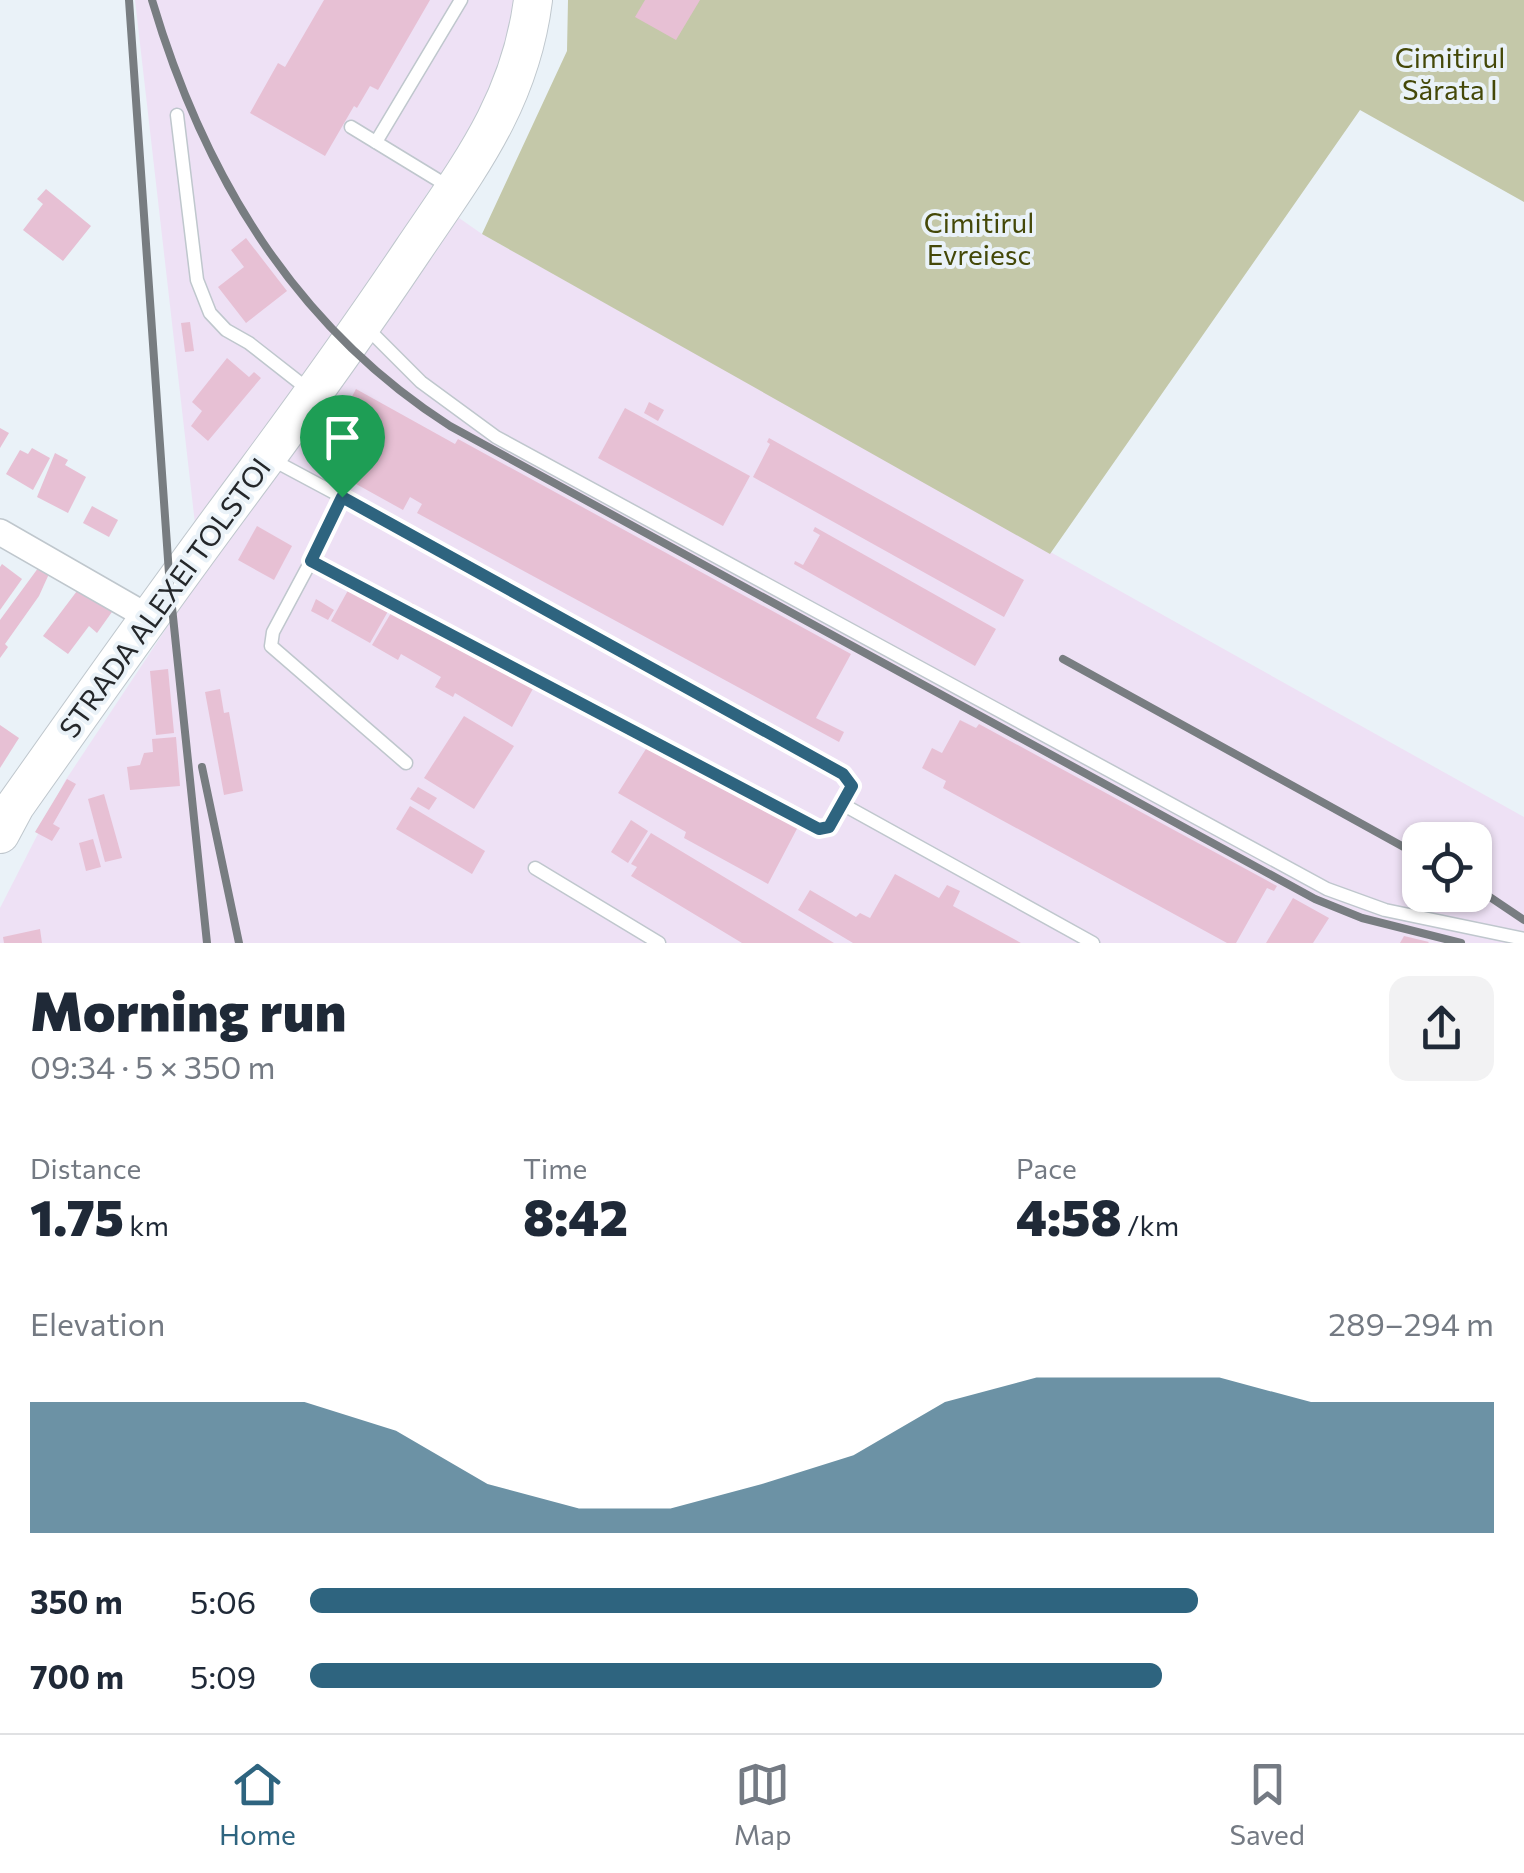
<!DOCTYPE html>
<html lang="en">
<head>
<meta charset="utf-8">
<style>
	:root { --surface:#fff; --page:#f2f2f3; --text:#1f2937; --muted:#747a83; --line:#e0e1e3; --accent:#2e647f }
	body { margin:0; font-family:Commissioner,sans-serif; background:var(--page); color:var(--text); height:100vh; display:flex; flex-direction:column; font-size:38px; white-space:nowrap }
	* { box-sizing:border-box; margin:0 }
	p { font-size:32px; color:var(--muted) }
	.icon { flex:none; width:55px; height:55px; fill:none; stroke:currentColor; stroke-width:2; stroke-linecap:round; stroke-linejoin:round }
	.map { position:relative; height:943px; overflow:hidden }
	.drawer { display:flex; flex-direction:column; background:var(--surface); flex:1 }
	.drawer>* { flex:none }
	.controls { position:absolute; left:1402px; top:822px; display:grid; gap:20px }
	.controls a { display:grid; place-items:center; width:90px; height:90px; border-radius:20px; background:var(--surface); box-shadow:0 2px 8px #0004; font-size:50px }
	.pin { position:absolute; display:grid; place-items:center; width:85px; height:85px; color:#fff; margin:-102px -42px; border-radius:50% 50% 50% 0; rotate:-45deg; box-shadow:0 0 10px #0007 }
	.pin .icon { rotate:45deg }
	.round { display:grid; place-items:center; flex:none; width:105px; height:105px; border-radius:20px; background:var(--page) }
	.overview { display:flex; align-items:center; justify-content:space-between; height:170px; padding:0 30px }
	h1 { font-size:55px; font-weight:800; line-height:75px }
	.metrics { display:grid; grid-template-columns:repeat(3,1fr); gap:15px; height:170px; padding:10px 30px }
	.metrics div { display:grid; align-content:center }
	.metrics b { font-size:50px; font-weight:800 }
	.metrics small { font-size:28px; font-weight:400 }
	.metrics p { font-size:28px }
	.chart { height:280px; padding:20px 30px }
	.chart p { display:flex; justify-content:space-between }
	.chart svg { width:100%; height:180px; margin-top:10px; fill:var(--accent); opacity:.7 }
	ul { padding:0 30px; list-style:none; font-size:32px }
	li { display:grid; grid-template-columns:160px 120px 1fr; align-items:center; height:75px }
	li i { height:25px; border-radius:12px; background:var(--accent) }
	.menu { display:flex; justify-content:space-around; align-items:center; height:140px; border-top:2px solid var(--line); background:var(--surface); font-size:28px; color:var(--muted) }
	.menu a { display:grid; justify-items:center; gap:5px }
	.menu .selected { color:var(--accent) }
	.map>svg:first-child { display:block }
	.industrial { fill:#eee1f5; fill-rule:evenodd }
	.green { fill:#c4c8a9 }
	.building { fill:#e7c0d4 }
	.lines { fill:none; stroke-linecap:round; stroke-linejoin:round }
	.lane-casing { stroke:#bfc7cd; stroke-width:15 }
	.street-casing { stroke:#bfc7cd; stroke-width:28 }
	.secondary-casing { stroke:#bfc7cd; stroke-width:40 }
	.lane { stroke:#fff; stroke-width:12 }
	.street { stroke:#fff; stroke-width:25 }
	.secondary { stroke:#fff; stroke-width:38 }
	.rail { stroke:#787d81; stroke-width:8 }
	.route-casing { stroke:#fff; stroke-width:20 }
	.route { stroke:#2e647f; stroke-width:12 }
	.labels { text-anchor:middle; stroke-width:8; stroke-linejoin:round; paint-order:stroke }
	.park-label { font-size:28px; fill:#444808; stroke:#eaf2f8 }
	.street-label { font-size:28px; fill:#24272a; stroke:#eaf2f8 }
</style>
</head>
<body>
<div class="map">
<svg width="1524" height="943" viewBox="0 0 1524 943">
	<rect width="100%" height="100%" fill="#eaf2f8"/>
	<!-- industrial -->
	<path class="industrial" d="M135 0H516L503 70 473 128 426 195 482 234 1524 817V943H0V908L65 781 201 576ZM1420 840H1475V895H1420Z"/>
	<!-- green -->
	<polygon class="green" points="568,0 1524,0 1524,202 1360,110 1050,554 482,234 567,51"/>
	<!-- building -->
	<g class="building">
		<polygon points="324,0 430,0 378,90 370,86 357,108 354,106 325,156 250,113 278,63 285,67"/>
		<polygon points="645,0 700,0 676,40 635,17"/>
		<polygon points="46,189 91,226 63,261 23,230 43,204 37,199"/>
		<polygon points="246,238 287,291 246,323 218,287 244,267 231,250"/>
		<polygon points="190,322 194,351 185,352 181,323"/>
		<polygon points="227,358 249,377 254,372 261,378 208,441 191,426 202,411 192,402"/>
		<polygon points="356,389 455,444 458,439 851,654 816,718 844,732 839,742 417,513 422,504 410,497 403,510 309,458 316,445 324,449"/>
		<polygon points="649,402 664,410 658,421 644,413"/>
		<polygon points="625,408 750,476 723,526 598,458"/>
		<polygon points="0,428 9,433 0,448"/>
		<polygon points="769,438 1024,580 1004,617 753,477 770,444 767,442"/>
		<polygon points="32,448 50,458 33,490 6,474 20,450 28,454"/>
		<polygon points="55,453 68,460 65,465 86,477 68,513 37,497"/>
		<polygon points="92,506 118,520 109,537 83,523"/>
		<polygon points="257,526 292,546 274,580 238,560"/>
		<polygon points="815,527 996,629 975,666 794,564 795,561 803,565 820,535 813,531"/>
		<polygon points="44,560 53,565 39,596 5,644 8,647 0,658 0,620"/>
		<polygon points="2,564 22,579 0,610 0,567"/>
		<polygon points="351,585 391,606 370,643 331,621"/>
		<polygon points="80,587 119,602 97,633 89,626 68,654 43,636"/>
		<polygon points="316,599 334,610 328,620 311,611"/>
		<polygon points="402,602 413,603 416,610 460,634 476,638 478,648 486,658 491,648 503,654 497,664 535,685 512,727 455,693 453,697 435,687 441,677 401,654 398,660 372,645 391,613 395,615"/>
		<polygon points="168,669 174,733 156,735 150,671"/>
		<polygon points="220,689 224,713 229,712 243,791 224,795 205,692"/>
		<polygon points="464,716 514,746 474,809 424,778"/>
		<polygon points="960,720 976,728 979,724 1277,886 1274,891 1267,888 1236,943 1227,943 943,788 946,781 922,768 932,748 942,753"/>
		<polygon points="0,725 19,738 0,768"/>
		<polygon points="176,737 180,786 130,790 127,767 140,765 144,753 153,752 152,739"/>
		<polygon points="651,741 800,823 768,884 684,838 686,832 618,793"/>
		<polygon points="67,779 76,784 53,824 60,828 52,841 35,832"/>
		<polygon points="418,787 437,798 429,810 410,799"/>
		<polygon points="104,794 122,858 105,862 88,799"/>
		<polygon points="410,806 485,851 472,874 396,829"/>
		<polygon points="631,820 648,831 628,863 611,852"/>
		<polygon points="651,833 834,943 742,943 631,876 637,867 631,864"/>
		<polygon points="93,839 101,867 86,871 79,843"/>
		<polygon points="895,874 939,898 947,885 960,891 953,906 1021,943 853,943 798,910 810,890 856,917 860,913 870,918"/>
		<polygon points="1293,898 1329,918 1313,943 1266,943"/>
		<polygon points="40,929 42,943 4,943 3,937"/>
		<polygon points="1404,936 1429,942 1428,943 1400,943"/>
	</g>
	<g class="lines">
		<!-- lane casing -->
		<g class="lane-casing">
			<g id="lane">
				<polyline points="177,115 197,280 210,313 226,330 249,343 309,390"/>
				<polyline points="351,127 451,188"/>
				<polyline points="376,142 461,0"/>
				<polyline points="365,326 421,382 496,437 1327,889 1385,910 1524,939"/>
				<polyline points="269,458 342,497 843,774 851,786 829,827 819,829 311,561 342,497"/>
				<polyline points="311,561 273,632 271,646 406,763"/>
				<polyline points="842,804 1093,943"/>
				<polyline points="535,868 659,943"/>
			</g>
		</g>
		<!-- street casing -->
		<g class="street-casing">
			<polyline id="street" points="0,532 148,617"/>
		</g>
		<!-- secondary casing -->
		<g class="secondary-casing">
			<path id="secondary" d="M0 834 15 806C94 694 173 583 255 473 309 400 362 326 413 250 469 167 520 102 533 0"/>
		</g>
		<!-- lane -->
		<use href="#lane" class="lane"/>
		<!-- street -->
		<use href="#street" class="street"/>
		<!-- secondary -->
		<use href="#secondary" class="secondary"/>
		<!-- rail -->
		<g class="rail">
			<polyline points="129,0 170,588 207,943"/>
			<path d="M152 0C204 175 294 326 450 426L1315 899 1362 918 1461 943"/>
			<polyline points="1063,659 1420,856"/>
			<polyline points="202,767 239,943"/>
			<polyline points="1475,887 1524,920"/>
		</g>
	</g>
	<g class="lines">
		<!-- route casing -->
		<g class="route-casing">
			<polygon id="route" points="342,497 843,774 852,786 829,827 819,829 311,561"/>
		</g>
		<!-- route -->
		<use href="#route" class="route"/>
	</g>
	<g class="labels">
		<!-- park labels -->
		<g class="park-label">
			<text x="1450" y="68">Cimitirul<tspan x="1450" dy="32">Sărata I</tspan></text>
			<text x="979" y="233">Cimitirul<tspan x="979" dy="32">Evreiesc</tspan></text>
		</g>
		<!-- street labels -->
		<g class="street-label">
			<text transform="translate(165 598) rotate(-54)" y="10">STRADA ALEXEI TOLSTOI</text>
		</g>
	</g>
</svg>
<div class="controls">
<a><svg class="icon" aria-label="locate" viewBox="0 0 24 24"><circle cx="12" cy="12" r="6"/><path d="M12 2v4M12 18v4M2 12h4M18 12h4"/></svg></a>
</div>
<div class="pin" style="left:342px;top:497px;background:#1e9e55"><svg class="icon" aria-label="arrive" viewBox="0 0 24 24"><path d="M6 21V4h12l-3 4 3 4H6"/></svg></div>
</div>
<section class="drawer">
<div class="overview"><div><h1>Morning run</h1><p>09:34 · 5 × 350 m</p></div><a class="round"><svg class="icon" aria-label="share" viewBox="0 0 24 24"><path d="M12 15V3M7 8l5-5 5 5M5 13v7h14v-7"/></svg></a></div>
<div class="metrics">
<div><p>Distance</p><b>1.75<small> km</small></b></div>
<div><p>Time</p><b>8:42</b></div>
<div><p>Pace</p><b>4:58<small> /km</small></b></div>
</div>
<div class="chart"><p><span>Elevation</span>289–294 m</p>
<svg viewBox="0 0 160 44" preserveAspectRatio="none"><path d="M0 44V12L10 12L20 12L30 12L40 19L50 32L60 38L70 38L80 32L90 25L100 12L110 6L120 6L130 6L140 12L150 12L160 12V44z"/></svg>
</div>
<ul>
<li><b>350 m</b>5:06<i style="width:75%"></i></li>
<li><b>700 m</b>5:09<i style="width:72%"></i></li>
</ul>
</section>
<nav class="menu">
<a class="selected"><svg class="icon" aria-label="home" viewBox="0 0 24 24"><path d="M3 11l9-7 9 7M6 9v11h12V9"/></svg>Home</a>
<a><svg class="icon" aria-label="map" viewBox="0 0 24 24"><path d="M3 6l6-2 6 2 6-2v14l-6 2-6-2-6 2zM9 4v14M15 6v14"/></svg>Map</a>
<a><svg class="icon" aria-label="saved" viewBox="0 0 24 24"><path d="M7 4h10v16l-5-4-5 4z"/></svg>Saved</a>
</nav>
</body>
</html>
